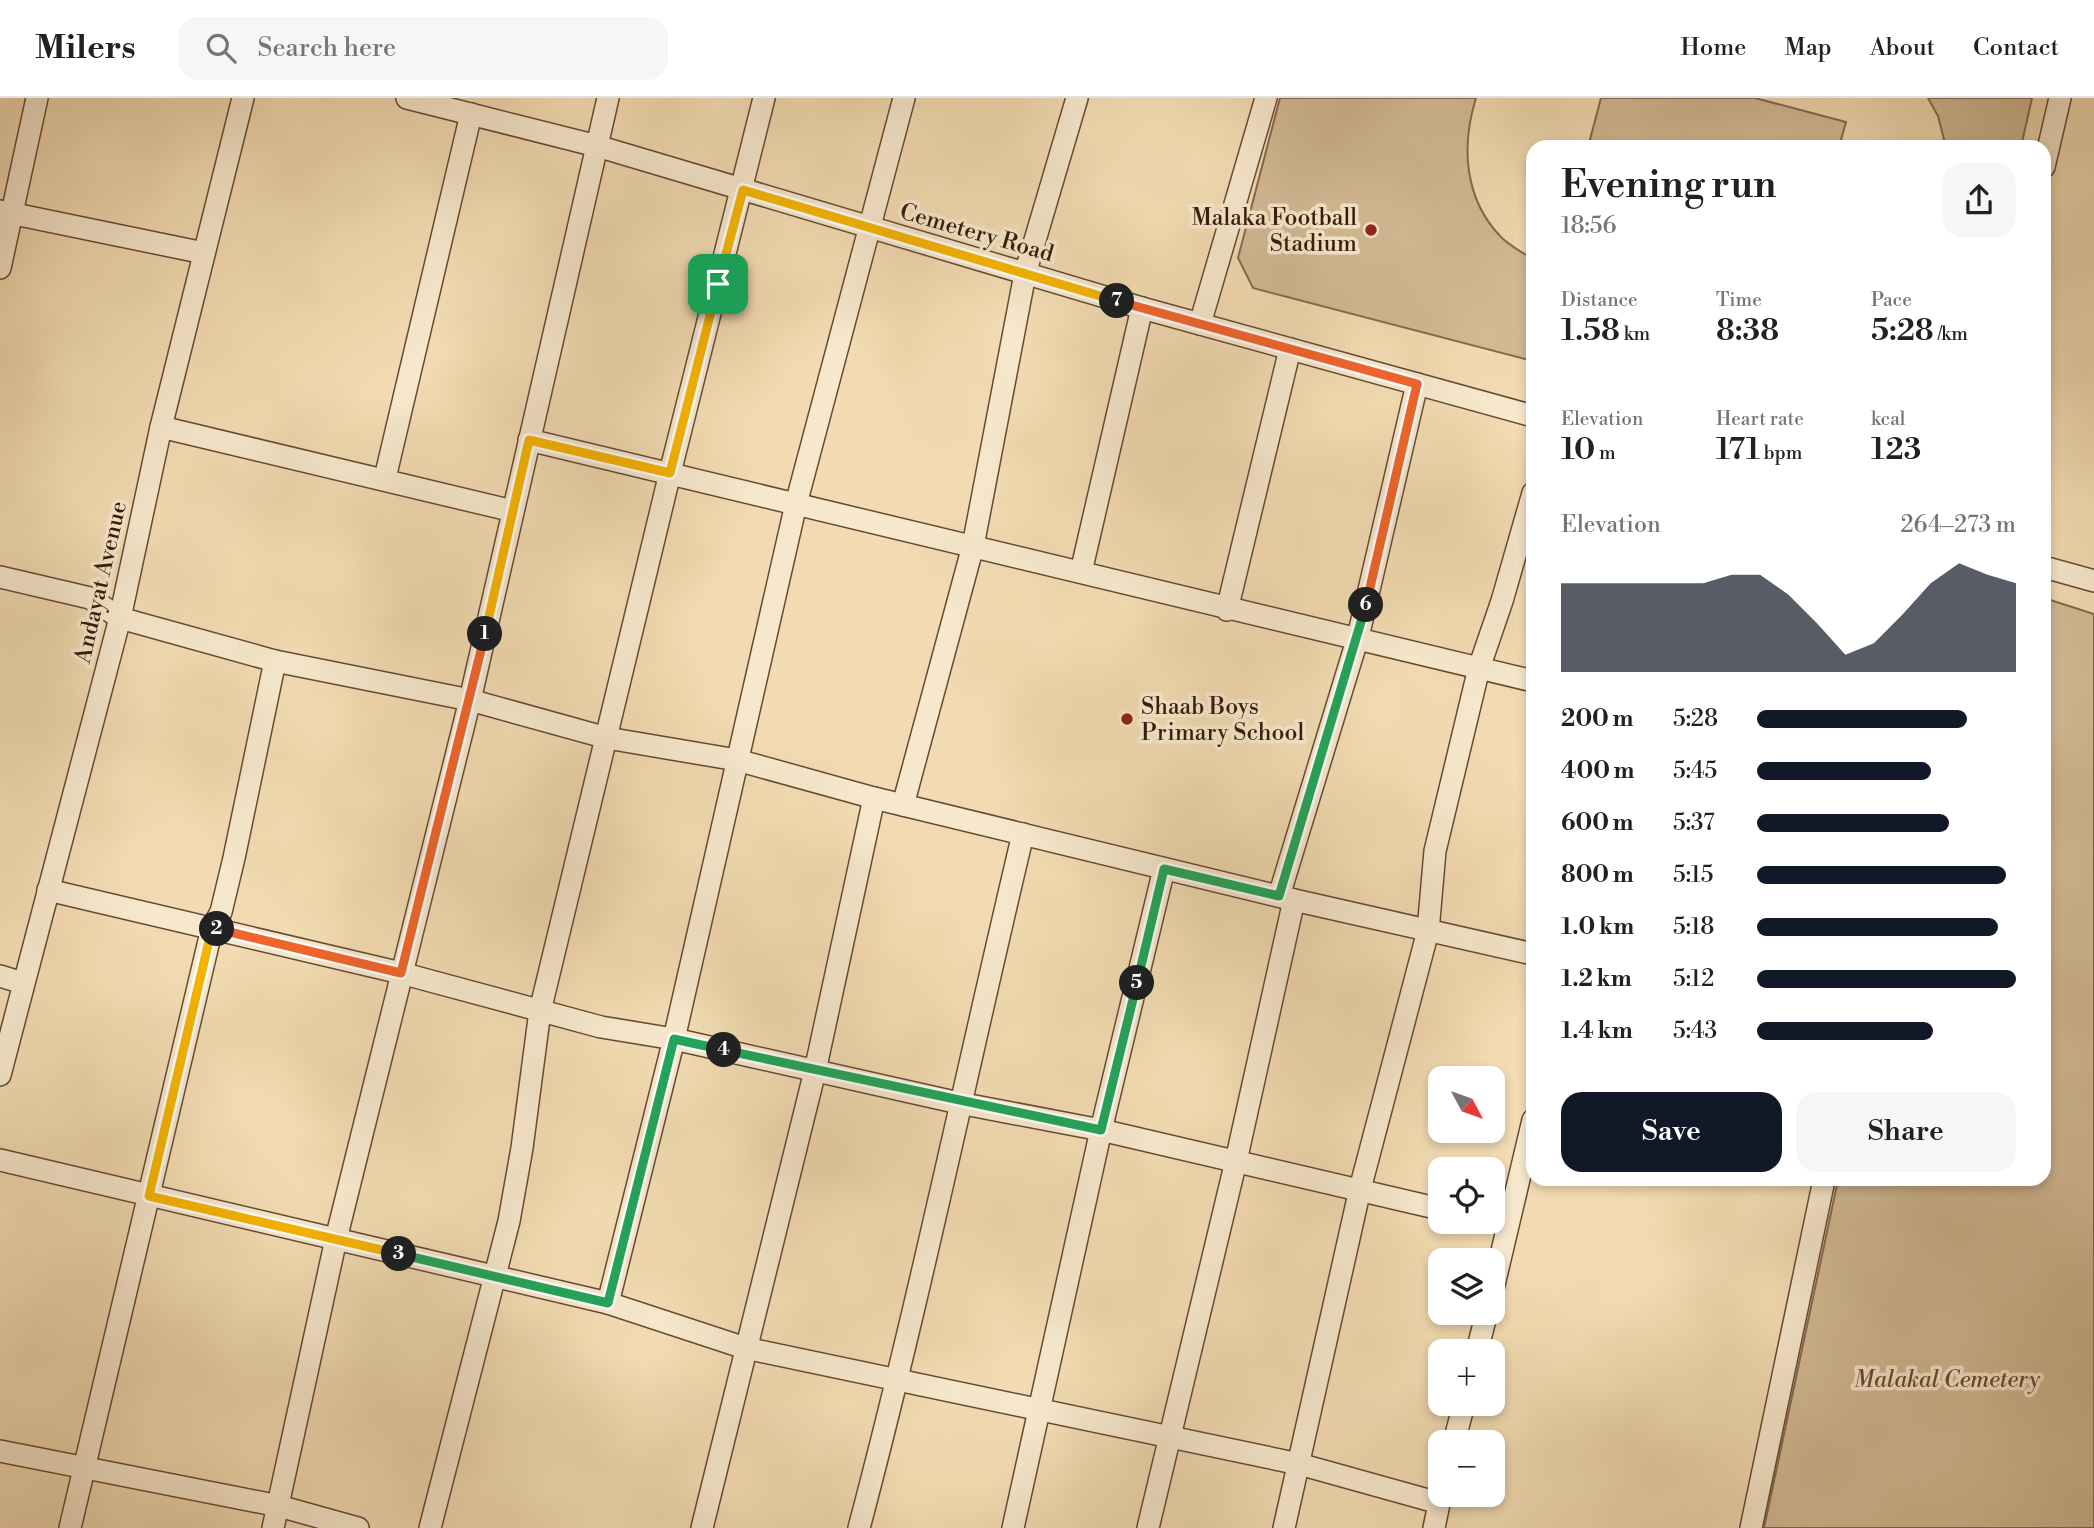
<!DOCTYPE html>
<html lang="en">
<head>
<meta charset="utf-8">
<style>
	:root { --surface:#fff; --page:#f6f6f6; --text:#202124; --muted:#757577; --line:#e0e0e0; --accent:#111827 }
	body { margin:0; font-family:"Libre Bodoni",serif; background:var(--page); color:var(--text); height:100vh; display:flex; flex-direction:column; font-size:26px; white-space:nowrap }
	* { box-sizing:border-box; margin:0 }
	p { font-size:23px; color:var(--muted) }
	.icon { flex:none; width:38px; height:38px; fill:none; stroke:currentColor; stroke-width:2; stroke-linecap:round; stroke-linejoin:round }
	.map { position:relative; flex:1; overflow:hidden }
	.details { position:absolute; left:1526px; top:42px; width:525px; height:1046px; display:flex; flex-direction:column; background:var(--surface); border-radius:21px; box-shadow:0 4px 10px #0003 }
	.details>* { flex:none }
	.needle { width:46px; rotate:131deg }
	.fabs { position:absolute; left:1428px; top:968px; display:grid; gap:14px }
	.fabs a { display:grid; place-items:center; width:77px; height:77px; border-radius:14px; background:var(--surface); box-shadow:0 4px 10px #0003; font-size:35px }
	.pin { position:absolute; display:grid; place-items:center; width:60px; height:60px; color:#fff; margin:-30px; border-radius:14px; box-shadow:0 4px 10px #0006 }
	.km { position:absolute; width:35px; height:35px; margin:-18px; border-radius:50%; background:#222; color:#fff; font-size:19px; line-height:35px; text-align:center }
	.round { display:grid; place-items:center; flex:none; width:74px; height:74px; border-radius:21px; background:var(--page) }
	.overview { display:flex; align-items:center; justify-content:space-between; height:119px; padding:0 35px }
	h1 { font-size:38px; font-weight:600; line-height:52px }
	.metrics { display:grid; grid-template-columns:repeat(3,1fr); gap:10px; height:119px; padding:7px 35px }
	.metrics div { display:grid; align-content:center }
	.metrics b { font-size:30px; font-weight:600 }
	.metrics small { font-size:19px; font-weight:400 }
	.metrics p { font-size:19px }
	.chart { height:196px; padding:14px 35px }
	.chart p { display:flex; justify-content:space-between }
	.chart svg { width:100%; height:126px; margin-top:7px; fill:var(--accent); opacity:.7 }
	.action { display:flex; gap:14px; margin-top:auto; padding:14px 35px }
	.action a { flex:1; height:80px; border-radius:21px; background:var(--accent); color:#fff; font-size:28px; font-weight:600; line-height:80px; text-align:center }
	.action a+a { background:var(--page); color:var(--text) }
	ul { padding:0 35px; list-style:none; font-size:23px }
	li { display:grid; grid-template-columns:112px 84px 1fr; align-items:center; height:52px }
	li i { height:18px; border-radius:9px; background:var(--accent) }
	header { display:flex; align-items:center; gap:42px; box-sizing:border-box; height:98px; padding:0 35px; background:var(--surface); border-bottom:2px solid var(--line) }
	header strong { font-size:33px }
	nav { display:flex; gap:38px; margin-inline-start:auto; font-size:24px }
	.search { width:490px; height:63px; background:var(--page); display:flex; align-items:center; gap:18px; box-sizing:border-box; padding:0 24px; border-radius:21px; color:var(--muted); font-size:26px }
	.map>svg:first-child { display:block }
	.green { fill:#d2ba95; stroke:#846a4f; stroke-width:2 }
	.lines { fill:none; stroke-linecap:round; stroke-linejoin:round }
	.minor-casing { stroke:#654a33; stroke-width:24 }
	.minor { stroke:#f7e8cd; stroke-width:21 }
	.split-1-casing { stroke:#fff; stroke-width:14 }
	.split-2-casing { stroke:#fff; stroke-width:14 }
	.split-3-casing { stroke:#fff; stroke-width:14 }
	.split-4-casing { stroke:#fff; stroke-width:14 }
	.split-5-casing { stroke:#fff; stroke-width:14 }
	.split-6-casing { stroke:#fff; stroke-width:14 }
	.split-7-casing { stroke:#fff; stroke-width:14 }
	.split-8-casing { stroke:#fff; stroke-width:14 }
	.split-1 { stroke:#f5b400; stroke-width:9 }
	.split-2 { stroke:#f0652b; stroke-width:9 }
	.split-3 { stroke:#f5b400; stroke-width:9 }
	.split-4 { stroke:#22a559; stroke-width:9 }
	.split-5 { stroke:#22a559; stroke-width:9 }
	.split-6 { stroke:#22a559; stroke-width:9 }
	.split-7 { stroke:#f0652b; stroke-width:9 }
	.split-8 { stroke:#f5b400; stroke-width:9 }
	.poi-dot { fill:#8f2418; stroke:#f7e8cd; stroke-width:2.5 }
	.labels { text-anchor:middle; stroke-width:7; stroke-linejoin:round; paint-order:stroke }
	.poi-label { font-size:23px; fill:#361909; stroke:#f7e8cd; text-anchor:end }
	.street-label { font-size:23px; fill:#361909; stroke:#f7e8cd }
	.park-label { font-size:23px; font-style:italic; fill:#654933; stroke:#f7e8cd }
</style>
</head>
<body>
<header>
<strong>Milers</strong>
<div class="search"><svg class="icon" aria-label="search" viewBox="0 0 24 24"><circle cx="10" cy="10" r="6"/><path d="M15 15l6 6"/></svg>Search here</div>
<nav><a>Home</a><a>Map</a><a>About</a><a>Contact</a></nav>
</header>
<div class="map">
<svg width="2094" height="1430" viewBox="0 0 2094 1430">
	<rect width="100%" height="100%" fill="#f2dbb2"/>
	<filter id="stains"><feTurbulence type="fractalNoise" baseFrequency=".00286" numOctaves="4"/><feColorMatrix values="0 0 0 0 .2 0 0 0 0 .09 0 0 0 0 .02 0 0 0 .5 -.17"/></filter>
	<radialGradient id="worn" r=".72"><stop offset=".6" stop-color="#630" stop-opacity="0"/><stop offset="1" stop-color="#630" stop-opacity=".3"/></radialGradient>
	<!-- green -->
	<g class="green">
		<path d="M1280 0H1476C1461 48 1464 101 1501 139 1510 148 1523 155 1533 161V263L1253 190 1238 160Z"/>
		<polygon points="1601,0 1755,0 1846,24 1839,49 1588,49"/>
		<polygon points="1928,0 2032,0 2021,49 1946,49 1938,18"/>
		<polygon points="2044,500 2094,516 2094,1430 1764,1430 1838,1082 2044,1082"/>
	</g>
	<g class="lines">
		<!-- minor casing -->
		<g class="minor-casing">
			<g id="minor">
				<polyline points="407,0 597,48 1142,210 1533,318"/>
				<polyline points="2044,69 2060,0"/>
				<polyline points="0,113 204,155"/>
				<polyline points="0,170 37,0"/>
				<polyline points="1200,226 1266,0"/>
				<polyline points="161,329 513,413"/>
				<polyline points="529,342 1533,583"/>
				<polyline points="385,380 471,16"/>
				<polyline points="2044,469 2094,483"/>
				<polyline points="1081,474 1142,210"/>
				<polyline points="0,479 90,500 120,520 275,563 470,602 607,640 737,662 874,700 1294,802 1533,856"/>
				<polyline points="1227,512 1290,251"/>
				<polyline points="903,707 973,448 1025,176 1077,0"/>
				<polyline points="48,792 401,875 601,929 674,941 959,1005 1101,1032 1440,1111"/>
				<polyline points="1279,798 1358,539 1417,286"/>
				<polyline points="0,878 23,885"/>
				<polyline points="0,977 120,520 161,329 243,0"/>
				<polyline points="0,1062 608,1205 745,1250 1299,1366 1439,1405"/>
				<polyline points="1493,1191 1533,1022"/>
				<polyline points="608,1205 674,941 796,406 904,0"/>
				<polyline points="1477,1253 1487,1214"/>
				<polyline points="1454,1344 1464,1306"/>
				<polyline points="0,1353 279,1408 358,1430"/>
				<polyline points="70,1430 212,830 221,814 234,760 275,563"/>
				<polyline points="273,1430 336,1141 470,602 608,0"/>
				<polyline points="430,1430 509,1123 522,1050 540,913 670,375 764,0"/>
				<polyline points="702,1430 815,973 874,700"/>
				<path d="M859 1430C920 1200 968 967 1023 736"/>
				<polyline points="1013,1430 1101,1032 1164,771"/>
				<polyline points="1148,1430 1236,1063 1294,802"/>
				<polyline points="1284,1430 1360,1091 1428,833 1435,753 1479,570 1502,503 1533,395"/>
				<polyline points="1434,1430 1441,1396"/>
				<polyline points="1751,1430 1824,1082"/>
			</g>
		</g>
		<!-- minor -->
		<use href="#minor" class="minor"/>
	</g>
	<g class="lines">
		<!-- split-1 casing -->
		<g class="split-1-casing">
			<polyline id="split-1" points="485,536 529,342 670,375 718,186"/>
		</g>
		<!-- split-2 casing -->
		<g class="split-2-casing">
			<polyline id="split-2" points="217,831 401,875 485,536"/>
		</g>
		<!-- split-3 casing -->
		<g class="split-3-casing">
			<polyline id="split-3" points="217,831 212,830 149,1098 399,1156"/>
		</g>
		<!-- split-4 casing -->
		<g class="split-4-casing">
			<polyline id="split-4" points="399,1156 608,1205 674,941 724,952"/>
		</g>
		<!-- split-5 casing -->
		<g class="split-5-casing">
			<polyline id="split-5" points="724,952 1101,1032 1137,885"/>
		</g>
		<!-- split-6 casing -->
		<g class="split-6-casing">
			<polyline id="split-6" points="1137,885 1164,771 1279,798 1366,507"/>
		</g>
		<!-- split-7 casing -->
		<g class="split-7-casing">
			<polyline id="split-7" points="1117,203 1417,286 1366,507"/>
		</g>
		<!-- split-8 casing -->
		<g class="split-8-casing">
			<polyline id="split-8" points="718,186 743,92 1117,203"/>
		</g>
		<!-- split-1 -->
		<use href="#split-1" class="split-1"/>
		<!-- split-2 -->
		<use href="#split-2" class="split-2"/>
		<!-- split-3 -->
		<use href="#split-3" class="split-3"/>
		<!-- split-4 -->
		<use href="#split-4" class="split-4"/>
		<!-- split-5 -->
		<use href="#split-5" class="split-5"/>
		<!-- split-6 -->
		<use href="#split-6" class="split-6"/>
		<!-- split-7 -->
		<use href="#split-7" class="split-7"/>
		<!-- split-8 -->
		<use href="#split-8" class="split-8"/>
	</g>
	<!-- markers -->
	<g class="poi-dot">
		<circle cx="1371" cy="132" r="7"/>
		<circle cx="1127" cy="621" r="7"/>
	</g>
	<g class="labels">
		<!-- poi labels -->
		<g class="poi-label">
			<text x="1357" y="127">Malaka Football<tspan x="1357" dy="26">Stadium</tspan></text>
			<text x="1141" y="616" text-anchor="start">Shaab Boys<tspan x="1141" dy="26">Primary School</tspan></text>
		</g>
		<!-- street labels -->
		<g class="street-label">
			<text transform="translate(977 134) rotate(16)" y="8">Cemetery Road</text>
			<text transform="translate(100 484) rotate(-77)" y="8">Andayat Avenue</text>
		</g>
		<!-- park labels -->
		<g class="park-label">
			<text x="1947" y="1289">Malakal Cemetery</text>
		</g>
	</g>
	<rect width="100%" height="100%" filter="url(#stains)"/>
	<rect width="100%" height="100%" fill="url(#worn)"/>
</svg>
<div class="fabs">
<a><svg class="needle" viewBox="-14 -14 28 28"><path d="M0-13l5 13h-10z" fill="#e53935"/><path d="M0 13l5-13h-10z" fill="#757577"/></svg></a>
<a><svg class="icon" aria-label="locate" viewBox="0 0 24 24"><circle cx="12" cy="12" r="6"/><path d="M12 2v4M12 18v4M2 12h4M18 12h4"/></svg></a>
<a><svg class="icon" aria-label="layers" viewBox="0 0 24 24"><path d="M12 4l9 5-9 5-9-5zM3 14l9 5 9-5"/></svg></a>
<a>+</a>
<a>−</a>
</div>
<div class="pin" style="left:718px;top:186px;background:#1e9e55"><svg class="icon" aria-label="arrive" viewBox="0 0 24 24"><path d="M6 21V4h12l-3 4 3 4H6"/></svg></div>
<b class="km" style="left:485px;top:536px">1</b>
<b class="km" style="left:217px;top:831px">2</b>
<b class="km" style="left:399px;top:1156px">3</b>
<b class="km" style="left:724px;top:952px">4</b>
<b class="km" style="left:1137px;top:885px">5</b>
<b class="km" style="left:1366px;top:507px">6</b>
<b class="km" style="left:1117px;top:203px">7</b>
<section class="details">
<div class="overview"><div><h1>Evening run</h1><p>18:56</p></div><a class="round"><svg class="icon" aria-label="share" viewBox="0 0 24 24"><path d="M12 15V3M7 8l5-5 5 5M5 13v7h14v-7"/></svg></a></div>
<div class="metrics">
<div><p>Distance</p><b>1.58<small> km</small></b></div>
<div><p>Time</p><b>8:38</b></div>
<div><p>Pace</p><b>5:28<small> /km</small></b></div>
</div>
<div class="metrics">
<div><p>Elevation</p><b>10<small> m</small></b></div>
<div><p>Heart rate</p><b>171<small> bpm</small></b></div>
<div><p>kcal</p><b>123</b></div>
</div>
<div class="chart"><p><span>Elevation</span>264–273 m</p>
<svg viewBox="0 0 160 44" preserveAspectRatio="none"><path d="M0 44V13L10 13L20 13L30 13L40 13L50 13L60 10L70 10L80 17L90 27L100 38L110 34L120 24L130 13L140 6L150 10L160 13V44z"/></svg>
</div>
<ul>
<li><b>200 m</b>5:28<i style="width:81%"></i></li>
<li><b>400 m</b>5:45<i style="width:67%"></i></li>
<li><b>600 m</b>5:37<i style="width:74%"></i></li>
<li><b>800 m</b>5:15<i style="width:96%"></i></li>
<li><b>1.0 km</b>5:18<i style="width:93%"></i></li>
<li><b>1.2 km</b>5:12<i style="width:100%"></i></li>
<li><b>1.4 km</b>5:43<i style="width:68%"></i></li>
</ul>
<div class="action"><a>Save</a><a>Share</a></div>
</section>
</div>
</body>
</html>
